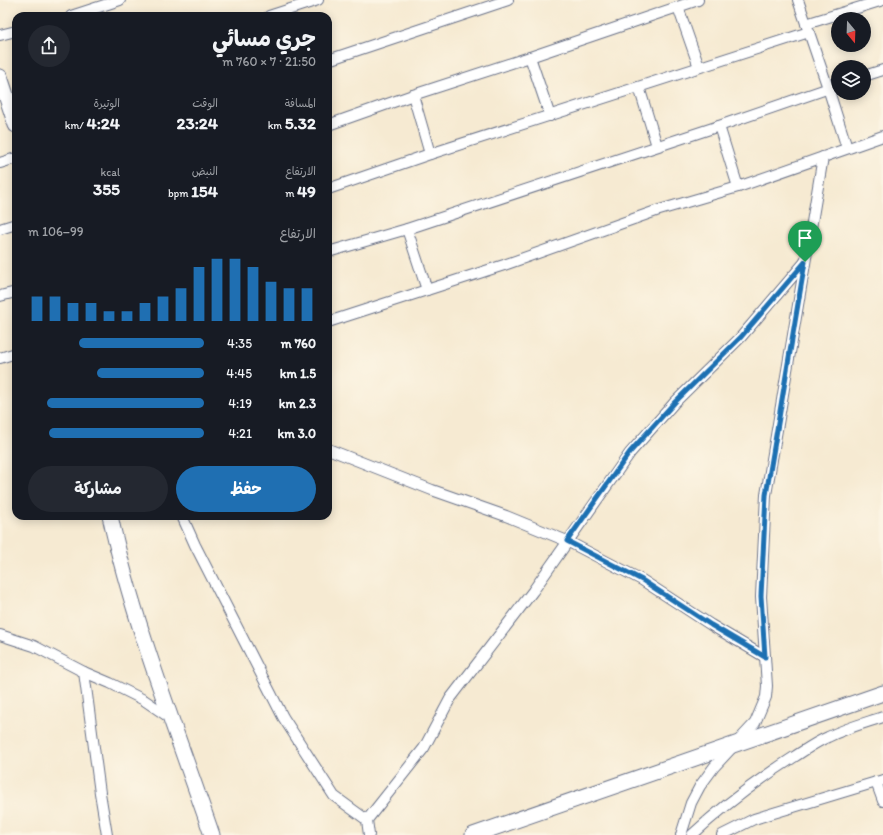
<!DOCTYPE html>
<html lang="ar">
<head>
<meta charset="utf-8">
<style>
	:root { --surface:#171b24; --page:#242831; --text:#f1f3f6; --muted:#9ea1a6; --accent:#1f6fb2 }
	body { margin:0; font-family:Itim,"Playpen Sans Arabic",sans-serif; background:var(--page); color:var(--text); direction:rtl; height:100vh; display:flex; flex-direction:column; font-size:15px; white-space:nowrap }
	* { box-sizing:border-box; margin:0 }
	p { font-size:13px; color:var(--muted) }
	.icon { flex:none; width:22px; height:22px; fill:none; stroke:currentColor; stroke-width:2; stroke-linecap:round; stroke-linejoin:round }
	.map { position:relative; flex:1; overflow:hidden; direction:ltr }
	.details { position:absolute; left:12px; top:12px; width:320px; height:508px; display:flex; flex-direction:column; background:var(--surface); border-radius:12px; box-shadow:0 2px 10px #0003; direction:rtl }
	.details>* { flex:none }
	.needle { width:26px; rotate:161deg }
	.tools { position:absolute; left:831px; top:12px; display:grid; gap:8px }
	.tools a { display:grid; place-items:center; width:40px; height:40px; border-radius:50%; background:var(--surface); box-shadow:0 2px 10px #0003; font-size:20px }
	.pin { position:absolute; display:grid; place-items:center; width:34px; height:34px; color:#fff; margin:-41px -17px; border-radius:50% 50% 50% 0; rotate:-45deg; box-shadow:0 0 4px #0007 }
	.pin .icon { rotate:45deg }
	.round { display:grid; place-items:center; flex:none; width:42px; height:42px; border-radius:21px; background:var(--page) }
	.headline { display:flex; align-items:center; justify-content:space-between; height:68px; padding:0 16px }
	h1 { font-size:22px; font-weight:700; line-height:30px }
	.stats { display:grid; grid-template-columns:repeat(3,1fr); gap:6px; height:68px; padding:4px 16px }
	.stats div { display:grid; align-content:center }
	.stats b { font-size:17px; font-weight:700 }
	.stats small { font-size:11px; font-weight:400 }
	.stats p { font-size:11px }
	.chart { height:112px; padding:8px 16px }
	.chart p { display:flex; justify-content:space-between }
	.chart svg { width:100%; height:72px; margin-top:4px; stroke:var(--accent); stroke-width:6 }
	.cta { display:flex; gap:8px; margin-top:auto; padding:8px 16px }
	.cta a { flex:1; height:46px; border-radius:24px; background:var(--accent); color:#fff; font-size:16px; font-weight:700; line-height:46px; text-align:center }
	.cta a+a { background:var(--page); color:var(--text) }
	ul { padding:0 16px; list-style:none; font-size:13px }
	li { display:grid; grid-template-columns:64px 48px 1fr; align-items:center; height:30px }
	li i { height:10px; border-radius:5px; background:var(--accent) }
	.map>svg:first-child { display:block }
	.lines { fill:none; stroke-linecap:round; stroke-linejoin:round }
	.street-casing { stroke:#687087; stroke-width:12 }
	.secondary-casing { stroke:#687087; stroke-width:17 }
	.street { stroke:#fff; stroke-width:10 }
	.secondary { stroke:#fff; stroke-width:15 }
	.route-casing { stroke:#fff; stroke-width:8 }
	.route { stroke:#1f6fb2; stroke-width:5 }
</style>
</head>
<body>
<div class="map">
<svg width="883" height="835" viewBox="0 0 883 835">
	<rect width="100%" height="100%" fill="#fcf5e5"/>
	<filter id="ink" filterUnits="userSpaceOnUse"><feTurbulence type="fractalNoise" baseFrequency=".025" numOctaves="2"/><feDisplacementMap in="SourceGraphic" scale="8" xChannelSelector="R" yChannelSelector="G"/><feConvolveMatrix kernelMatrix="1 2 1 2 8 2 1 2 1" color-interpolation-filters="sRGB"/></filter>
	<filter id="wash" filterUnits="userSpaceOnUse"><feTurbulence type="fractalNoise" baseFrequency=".012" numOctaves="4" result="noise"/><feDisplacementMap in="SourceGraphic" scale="16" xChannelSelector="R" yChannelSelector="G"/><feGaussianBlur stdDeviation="0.9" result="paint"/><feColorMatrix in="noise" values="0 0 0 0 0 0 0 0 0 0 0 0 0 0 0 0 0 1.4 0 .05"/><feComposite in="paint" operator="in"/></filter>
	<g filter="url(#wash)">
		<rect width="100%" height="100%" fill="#f6ead2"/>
	</g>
	<g filter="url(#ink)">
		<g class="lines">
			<!-- street casing -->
			<g class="street-casing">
				<g id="street">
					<polyline points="798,0 828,88 847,148"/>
					<polyline points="678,7 699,67"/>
					<polyline points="71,16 120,0"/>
					<polyline points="269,16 318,0"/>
					<polyline points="806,24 883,0"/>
					<polyline points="0,35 16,31"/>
					<polyline points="530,57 550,116"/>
					<polyline points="328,60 508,0"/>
					<polyline points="864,76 883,70"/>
					<polyline points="639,87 657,146"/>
					<polyline points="413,95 430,154"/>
					<polyline points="328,125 413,95 530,57 698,0"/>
					<polyline points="719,126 738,187"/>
					<polyline points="0,163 16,158"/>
					<polyline points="328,189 430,154 809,32"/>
					<polyline points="0,229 16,224"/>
					<polyline points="407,229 427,290"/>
					<polyline points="328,252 407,229 719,126 838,85"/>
					<polyline points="0,296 16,292"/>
					<polyline points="328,322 504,265 656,211 738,187 883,136"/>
					<polyline points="0,358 16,353"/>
					<polyline points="328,449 432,490 506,516 567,541 642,580 711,625 765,657"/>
					<polyline points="182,516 195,545 283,717 334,796 367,820"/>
					<polyline points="0,635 34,646 84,672 110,683 144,700 172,719"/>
					<polyline points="84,672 100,793 107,835"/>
					<polyline points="876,782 883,801"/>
					<polyline points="369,835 367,820 424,748 450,699 533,591 630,453 675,402 741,337 805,262"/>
					<polyline points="681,835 691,803 700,786 714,767 755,723 766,697 767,686 761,597 766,495 823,157"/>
					<path d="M692 835C723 806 758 780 794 757 805 750 816 742 828 737 846 728 865 723 883 717"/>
					<polyline points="722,835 754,819 883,780"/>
				</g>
			</g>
			<!-- secondary casing -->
			<g class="secondary-casing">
				<g id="secondary">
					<polyline points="0,77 16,125"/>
					<path d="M110 516C134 625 176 730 212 835"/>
					<polyline points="473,835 883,693"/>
				</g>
			</g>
			<!-- street -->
			<use href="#street" class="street"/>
			<!-- secondary -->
			<use href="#secondary" class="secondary"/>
		</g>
	</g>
	<g class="lines" filter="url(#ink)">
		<!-- route casing -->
		<g class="route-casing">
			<polygon id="route" points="805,262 766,495 761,596 765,657 711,625 642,580 567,541 630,452 675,402 741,337"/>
		</g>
		<!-- route -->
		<use href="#route" class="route"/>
	</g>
</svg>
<div class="tools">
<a><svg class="needle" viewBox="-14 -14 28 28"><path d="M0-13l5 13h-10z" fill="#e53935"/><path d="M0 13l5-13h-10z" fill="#9ea1a6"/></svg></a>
<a><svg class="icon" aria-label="layers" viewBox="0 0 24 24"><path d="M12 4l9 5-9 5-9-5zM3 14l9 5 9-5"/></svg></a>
</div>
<div class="pin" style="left:805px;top:262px;background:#1e9e55"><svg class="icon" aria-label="arrive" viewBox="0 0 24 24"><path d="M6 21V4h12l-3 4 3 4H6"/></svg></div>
<section class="details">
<div class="headline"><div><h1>جري مسائي</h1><p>21:50 · 7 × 760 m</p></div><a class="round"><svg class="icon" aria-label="share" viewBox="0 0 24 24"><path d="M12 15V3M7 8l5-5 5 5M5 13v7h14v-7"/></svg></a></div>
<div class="stats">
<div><p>المسافة</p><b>5.32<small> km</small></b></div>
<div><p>الوقت</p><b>23:24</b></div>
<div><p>الوتيرة</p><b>4:24<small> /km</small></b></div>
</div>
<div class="stats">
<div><p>الارتفاع</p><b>49<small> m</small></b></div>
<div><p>النبض</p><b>154<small> bpm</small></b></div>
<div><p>kcal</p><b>355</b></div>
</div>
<div class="chart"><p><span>الارتفاع</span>99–106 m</p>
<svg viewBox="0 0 160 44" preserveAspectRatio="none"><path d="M5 44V29M15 44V29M25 44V33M35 44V33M45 44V38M55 44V38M65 44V33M75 44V29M85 44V24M95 44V11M105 44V6M115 44V6M125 44V11M135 44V20M145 44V24M155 44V24"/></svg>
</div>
<ul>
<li><b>760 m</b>4:35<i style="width:71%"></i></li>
<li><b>1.5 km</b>4:45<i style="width:61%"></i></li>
<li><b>2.3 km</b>4:19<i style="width:89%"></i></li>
<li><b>3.0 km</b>4:21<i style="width:88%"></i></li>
</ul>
<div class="cta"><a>حفظ</a><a>مشاركة</a></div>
</section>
</div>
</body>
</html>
